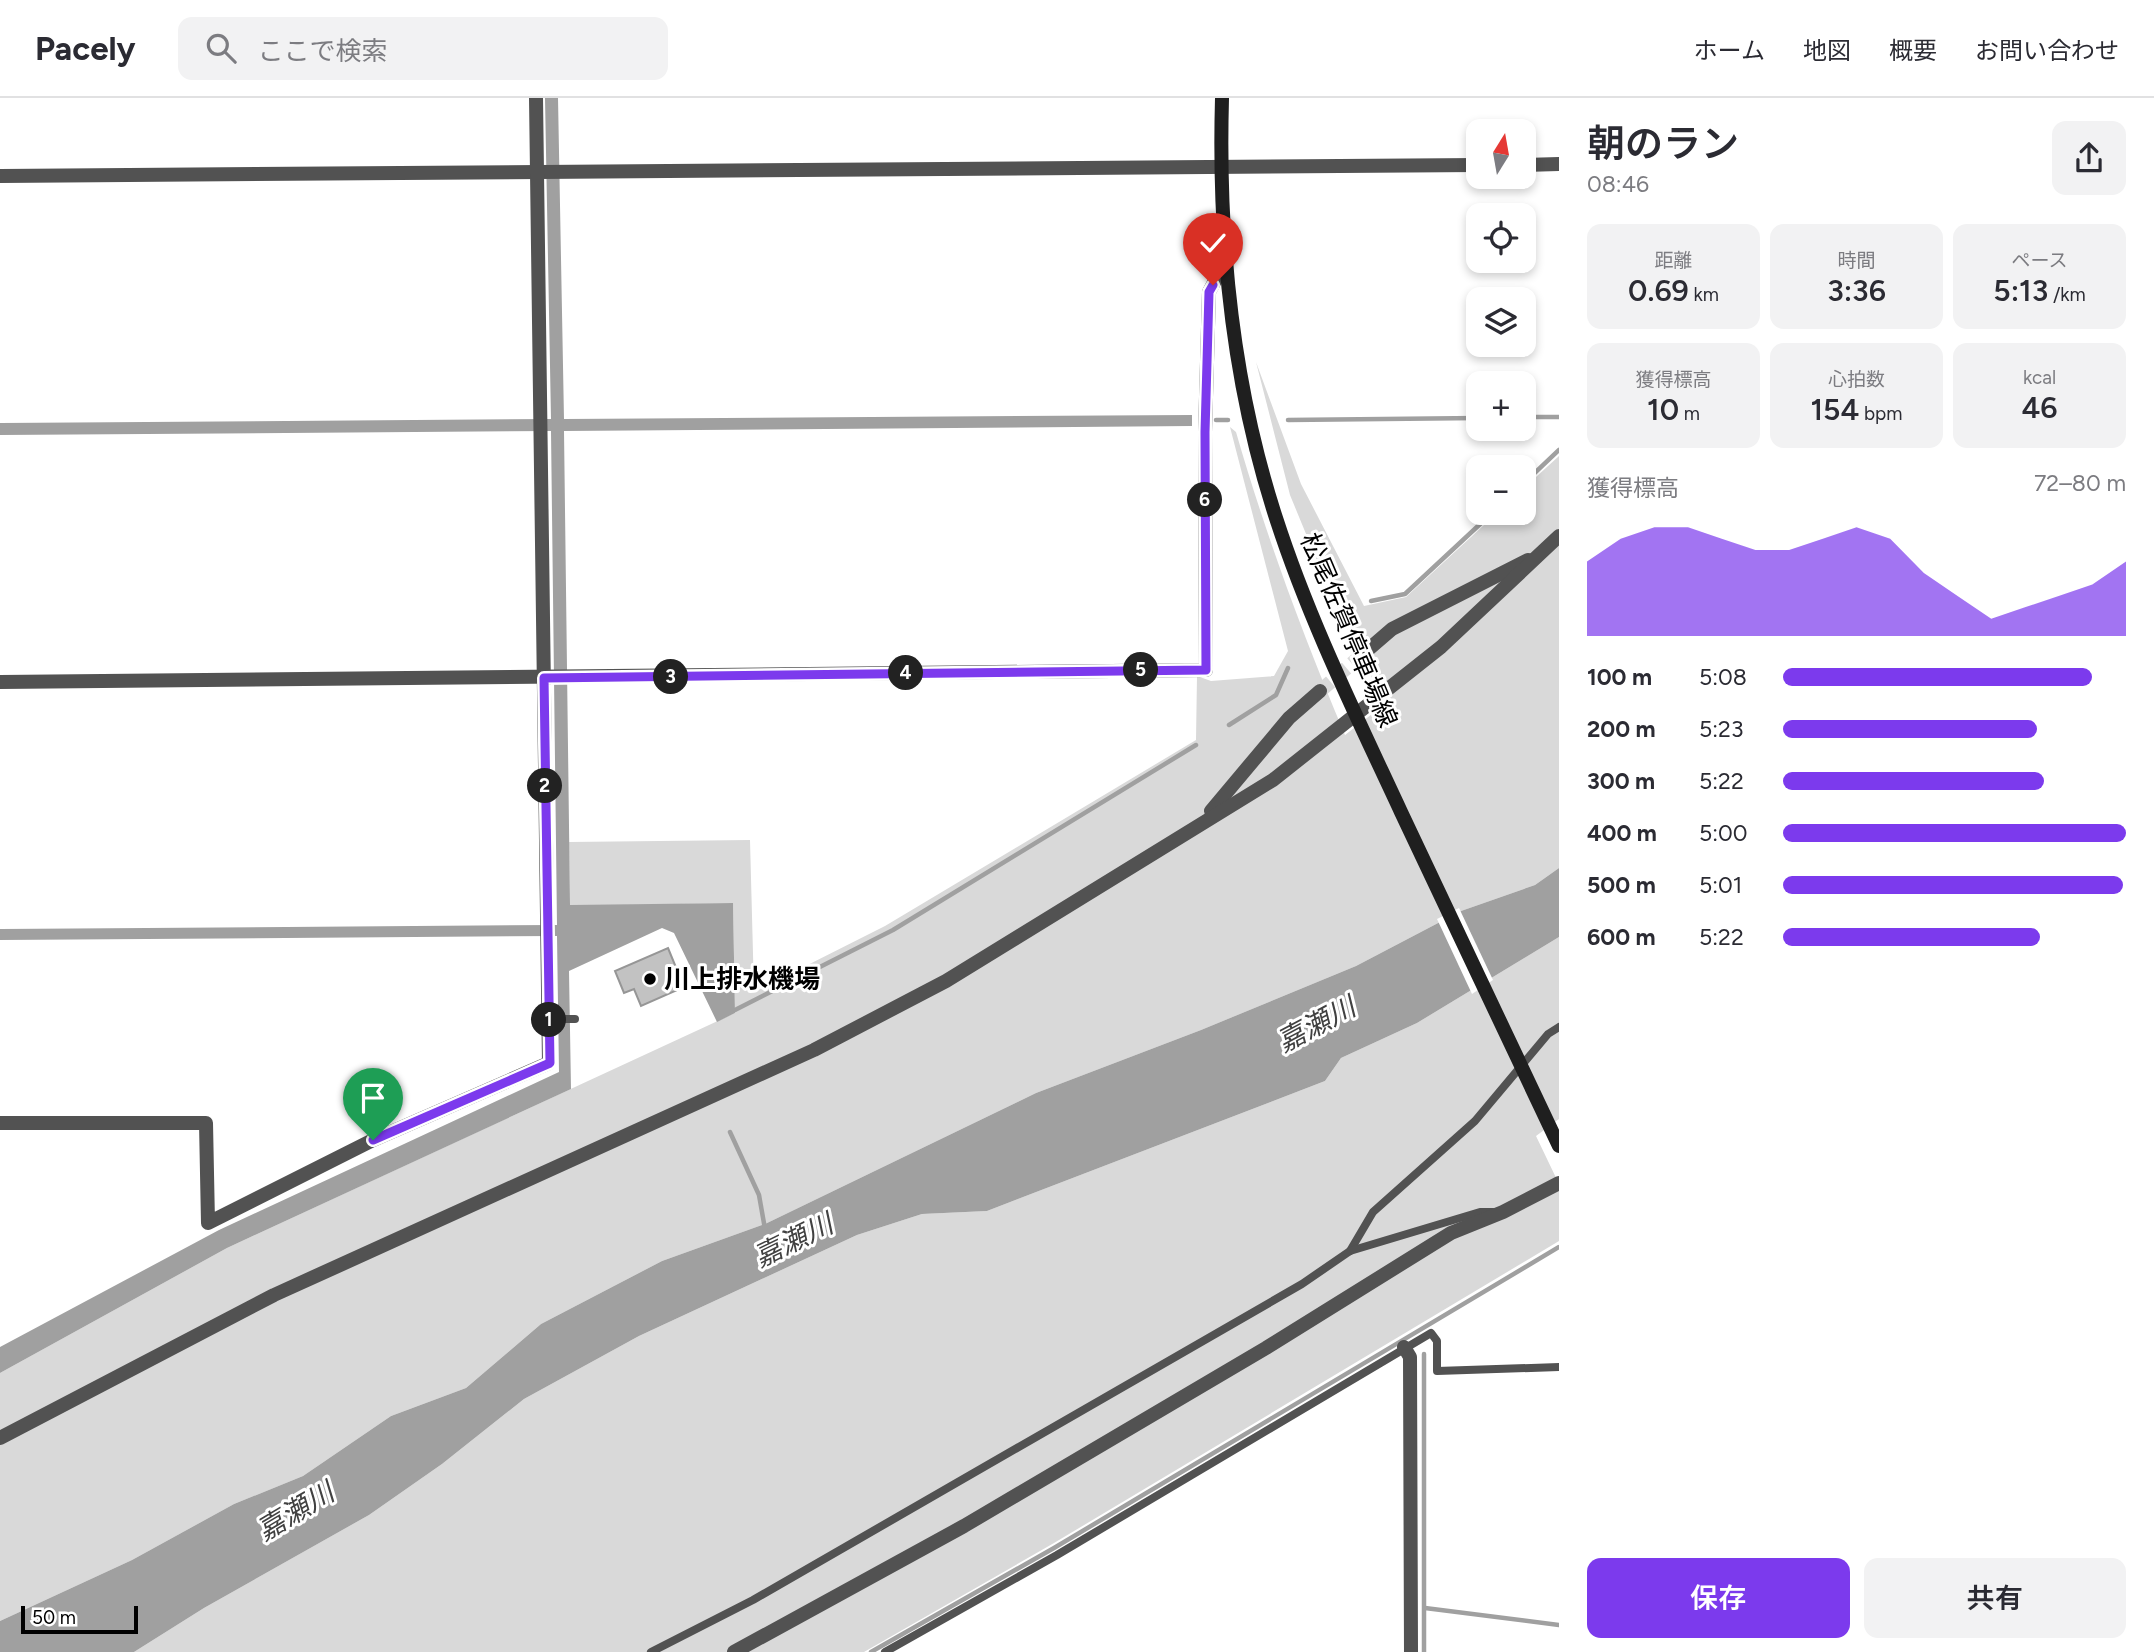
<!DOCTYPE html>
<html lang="ja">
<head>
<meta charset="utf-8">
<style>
	:root { --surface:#fff; --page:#f2f2f3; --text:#2b2b33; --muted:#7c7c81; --line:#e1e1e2; --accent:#7c3aed }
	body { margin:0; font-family:Figtree,"Noto Sans JP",sans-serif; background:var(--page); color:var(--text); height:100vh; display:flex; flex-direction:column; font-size:26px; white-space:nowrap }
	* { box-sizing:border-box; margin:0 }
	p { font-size:23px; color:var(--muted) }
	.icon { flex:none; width:38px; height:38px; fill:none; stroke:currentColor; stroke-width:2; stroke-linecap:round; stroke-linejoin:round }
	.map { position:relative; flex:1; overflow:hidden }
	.sheet { display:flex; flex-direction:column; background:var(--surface); width:595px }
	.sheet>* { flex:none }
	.needle { width:46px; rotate:11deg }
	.tools { position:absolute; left:1466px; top:21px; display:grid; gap:14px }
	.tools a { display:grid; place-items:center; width:70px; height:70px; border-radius:14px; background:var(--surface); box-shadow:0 4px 10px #0003; font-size:35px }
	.scale { position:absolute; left:21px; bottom:18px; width:117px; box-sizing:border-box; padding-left:7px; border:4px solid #000; border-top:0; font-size:19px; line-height:24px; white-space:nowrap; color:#000; -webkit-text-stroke:5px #fff; paint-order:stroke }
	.pin { position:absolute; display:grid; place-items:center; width:60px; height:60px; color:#fff; margin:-72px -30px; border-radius:50% 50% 50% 0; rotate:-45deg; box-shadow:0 0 7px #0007 }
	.pin .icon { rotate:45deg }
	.km { position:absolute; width:35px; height:35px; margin:-18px; border-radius:50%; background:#222; color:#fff; font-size:19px; line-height:35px; text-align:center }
	.round { display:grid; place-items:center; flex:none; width:74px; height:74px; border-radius:14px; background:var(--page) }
	.overview { display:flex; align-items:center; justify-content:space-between; height:119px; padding:0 28px }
	h1 { font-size:38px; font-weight:600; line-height:52px }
	.figures { display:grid; grid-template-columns:repeat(3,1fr); gap:10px; height:119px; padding:7px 28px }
	.figures div { display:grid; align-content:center; border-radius:14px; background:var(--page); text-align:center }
	.figures b { font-size:30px; font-weight:600 }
	.figures small { font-size:19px; font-weight:400 }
	.figures p { font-size:19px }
	.chart { height:196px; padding:14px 28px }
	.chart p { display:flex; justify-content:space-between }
	.chart svg { width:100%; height:126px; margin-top:7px; fill:var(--accent); opacity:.7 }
	.action { display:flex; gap:14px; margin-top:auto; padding:14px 28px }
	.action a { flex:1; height:80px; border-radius:14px; background:var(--accent); color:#fff; font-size:28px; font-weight:600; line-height:80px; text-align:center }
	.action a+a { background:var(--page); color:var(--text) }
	ul { padding:0 28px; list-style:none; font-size:23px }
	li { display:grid; grid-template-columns:112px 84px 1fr; align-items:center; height:52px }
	li i { height:18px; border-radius:9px; background:var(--accent) }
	header { display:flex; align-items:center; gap:42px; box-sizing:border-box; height:98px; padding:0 35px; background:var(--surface); border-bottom:2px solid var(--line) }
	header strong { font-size:33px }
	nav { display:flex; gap:38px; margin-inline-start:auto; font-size:24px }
	.search { width:490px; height:63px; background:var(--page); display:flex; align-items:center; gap:18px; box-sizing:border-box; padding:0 24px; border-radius:14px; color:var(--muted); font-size:26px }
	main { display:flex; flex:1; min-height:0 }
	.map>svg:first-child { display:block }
	.green { fill:#d9d9d9 }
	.water { fill:#a0a0a0 }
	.pier { fill:#fff }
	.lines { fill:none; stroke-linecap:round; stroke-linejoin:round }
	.stream { stroke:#a0a0a0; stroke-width:4.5 }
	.building { fill:#c2c2c2; stroke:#969696; stroke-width:2 }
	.minor-tunnel { stroke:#d9d9d9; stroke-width:14; stroke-dasharray:14 7; stroke-linecap:butt }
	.service { stroke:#525252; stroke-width:8 }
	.minor { stroke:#525252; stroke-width:14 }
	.secondary { stroke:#1f1f1f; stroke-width:14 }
	.route-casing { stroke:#fff; stroke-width:14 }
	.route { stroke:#7c3aed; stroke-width:9 }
	.poi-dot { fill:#000; stroke:#fff; stroke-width:2.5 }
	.labels { text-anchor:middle; stroke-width:6; stroke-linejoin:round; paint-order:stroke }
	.street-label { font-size:26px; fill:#000; stroke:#fff }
	.poi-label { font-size:26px; font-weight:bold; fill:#000; stroke:#fff; text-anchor:start }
	.water-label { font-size:28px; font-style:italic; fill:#414141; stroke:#fff }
</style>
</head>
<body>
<header>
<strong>Pacely</strong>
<div class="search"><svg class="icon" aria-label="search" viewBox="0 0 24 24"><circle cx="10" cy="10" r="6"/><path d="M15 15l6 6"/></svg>ここで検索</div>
<nav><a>ホーム</a><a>地図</a><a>概要</a><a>お問い合わせ</a></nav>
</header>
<main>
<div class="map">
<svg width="1559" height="1554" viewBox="0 0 1559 1554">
	<rect width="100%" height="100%" fill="#fff"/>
	<!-- green -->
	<g class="green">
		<path d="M1256 264 1301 386 1364 508 1406 499 1497 415H1524V390L1559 358V770L1535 787 1461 813 1356 868 1201 932 1036 995 765 1126 662 1163 541 1226 466 1290 391 1318 303 1378 234 1406 132 1462 0 1523V1275L227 1150 735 915 733 805 570 808 569 744 750 742 754 894 885 828 1196 642 1197 578 1211 583 1274 578 1288 553 1230 329 1236 334C1266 438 1303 537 1345 637L1385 606 1334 504 1290 397Z"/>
		<polygon points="1559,839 1559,1021 1536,1038 1559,1086 1559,1143 1054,1445 864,1554 134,1554 204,1510 369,1417 442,1366 524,1301 639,1238 857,1137 922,1116 987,1113 1325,983 1341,960 1417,925"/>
	</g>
	<!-- water -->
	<g class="water">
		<polygon points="545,0 558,0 564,321 1192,317 1192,328 564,333 570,807 733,805 735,915 717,924 674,835 662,830 569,873 571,991 227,1150 0,1275 0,1249 219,1132 559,974 557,838 0,842 0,831 557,827 551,333 0,337 0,325 551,321"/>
		<polygon points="1559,770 1559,839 1417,925 1341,960 1325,983 987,1113 922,1116 857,1137 639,1238 524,1301 442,1366 369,1417 204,1510 134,1554 0,1554 0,1523 132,1462 234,1406 303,1378 391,1318 466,1290 541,1226 662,1163 765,1126 1036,995 1201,932 1356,868 1461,813 1535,787"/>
	</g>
	<!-- pier -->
	<polygon class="pier" points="1459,810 1493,882 1472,896 1437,821"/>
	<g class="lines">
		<!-- stream -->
		<g class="stream">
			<polyline points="1524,319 1559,319"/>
			<polyline points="1216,322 1228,322"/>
			<polyline points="1288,322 1479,320"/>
			<polyline points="1524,385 1559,352"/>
			<polyline points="1371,503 1405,496 1492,415"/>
			<polyline points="1229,627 1276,597 1288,570"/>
			<polyline points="735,912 893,832 1196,647"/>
			<polyline points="730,1034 759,1097 765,1131"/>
			<polyline points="1425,1510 1559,1527"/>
			<polyline points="871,1554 1054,1450 1559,1149"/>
			<polyline points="1424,1554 1424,1256"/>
		</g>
	</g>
	<!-- building -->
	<polygon class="building" points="668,850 684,889 641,908 634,891 624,895 615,873"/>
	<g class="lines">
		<!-- minor-tunnel -->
		<polyline class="minor-tunnel" points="1320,593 1363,556"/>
		<!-- service -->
		<g class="service">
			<polyline points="549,921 575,921"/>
			<polyline points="1350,1153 1373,1114 1475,1023 1548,936 1559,929"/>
			<polyline points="651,1554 753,1502 1302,1186 1350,1153 1480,1114 1493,1114"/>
			<polyline points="885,1554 1057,1457 1431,1235 1437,1243 1437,1273 1559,1269"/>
		</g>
		<!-- minor -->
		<g class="minor">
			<polyline points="1524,67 1559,66"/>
			<polyline points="0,78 1479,67"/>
			<polyline points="1363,556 1392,531 1528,462"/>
			<polyline points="0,584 1206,572 1205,334 1209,194 1226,162"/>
			<polyline points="1211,713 1289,620 1320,593"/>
			<polyline points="0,1025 206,1025 208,1125 373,1042 549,965 536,0"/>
			<polyline points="1404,1249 1410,1259 1411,1554"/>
			<polyline points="0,1340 274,1197 814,952 946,883 1273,682 1441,549 1559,438"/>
			<polyline points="734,1554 964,1428 1266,1250 1451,1135 1503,1114 1559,1085"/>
		</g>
		<!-- secondary -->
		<path class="secondary" d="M1222 0C1218 142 1232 285 1276 420 1309 522 1356 617 1401 714 1454 825 1506 937 1559 1048"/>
	</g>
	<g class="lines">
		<!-- route casing -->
		<g class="route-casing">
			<polyline id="route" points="373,1042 550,965 544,580 1206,572 1205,334 1209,194 1213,187"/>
		</g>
		<!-- route -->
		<use href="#route" class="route"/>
	</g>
	<!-- markers -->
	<circle class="poi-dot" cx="650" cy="881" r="7"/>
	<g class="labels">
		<!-- street labels -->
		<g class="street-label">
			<text transform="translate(1349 532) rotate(67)" y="9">松尾佐賀停車場線</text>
		</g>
		<!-- poi labels -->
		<g class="poi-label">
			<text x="664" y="890">川上排水機場</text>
		</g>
		<!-- water labels -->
		<g class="water-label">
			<text transform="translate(1316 926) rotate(-28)" y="10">嘉瀬川</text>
			<text transform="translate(793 1142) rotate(-26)" y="10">嘉瀬川</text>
			<text transform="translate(295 1413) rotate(-31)" y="10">嘉瀬川</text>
		</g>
	</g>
</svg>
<div class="tools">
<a><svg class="needle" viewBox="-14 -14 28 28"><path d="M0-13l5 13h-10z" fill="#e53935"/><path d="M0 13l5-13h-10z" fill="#7c7c81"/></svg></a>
<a><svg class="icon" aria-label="locate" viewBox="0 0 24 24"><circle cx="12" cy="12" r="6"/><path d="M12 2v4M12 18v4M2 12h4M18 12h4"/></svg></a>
<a><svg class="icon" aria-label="layers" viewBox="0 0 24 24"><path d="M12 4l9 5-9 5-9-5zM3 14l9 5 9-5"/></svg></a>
<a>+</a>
<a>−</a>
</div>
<div class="scale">50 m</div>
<div class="pin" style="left:373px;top:1042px;background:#1e9e55"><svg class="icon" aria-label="arrive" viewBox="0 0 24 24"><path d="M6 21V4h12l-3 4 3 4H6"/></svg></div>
<div class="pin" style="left:1213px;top:187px;background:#d93025"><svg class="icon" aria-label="check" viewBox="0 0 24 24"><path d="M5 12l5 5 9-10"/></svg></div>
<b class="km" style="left:549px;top:922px">1</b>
<b class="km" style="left:545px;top:688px">2</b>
<b class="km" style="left:671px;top:579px">3</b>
<b class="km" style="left:906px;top:575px">4</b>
<b class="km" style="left:1141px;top:572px">5</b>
<b class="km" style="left:1205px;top:402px">6</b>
</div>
<section class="sheet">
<div class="overview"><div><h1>朝のラン</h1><p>08:46</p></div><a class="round"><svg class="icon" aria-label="share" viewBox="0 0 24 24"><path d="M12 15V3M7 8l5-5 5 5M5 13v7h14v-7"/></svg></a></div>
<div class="figures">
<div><p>距離</p><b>0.69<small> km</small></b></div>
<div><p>時間</p><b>3:36</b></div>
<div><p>ペース</p><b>5:13<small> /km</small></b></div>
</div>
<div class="figures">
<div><p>獲得標高</p><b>10<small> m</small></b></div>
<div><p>心拍数</p><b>154<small> bpm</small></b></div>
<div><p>kcal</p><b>46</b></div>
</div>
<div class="chart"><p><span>獲得標高</span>72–80 m</p>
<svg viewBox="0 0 160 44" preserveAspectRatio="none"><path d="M0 44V18L10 10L20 6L30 6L40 10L50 14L60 14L70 10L80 6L90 10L100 22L110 30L120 38L130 34L140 30L150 26L160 18V44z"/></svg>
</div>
<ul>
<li><b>100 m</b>5:08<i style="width:90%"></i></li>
<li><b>200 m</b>5:23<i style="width:74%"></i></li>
<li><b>300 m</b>5:22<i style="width:76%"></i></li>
<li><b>400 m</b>5:00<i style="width:100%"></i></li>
<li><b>500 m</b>5:01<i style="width:99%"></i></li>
<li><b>600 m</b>5:22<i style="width:75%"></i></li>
</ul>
<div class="action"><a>保存</a><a>共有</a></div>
</section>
</main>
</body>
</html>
